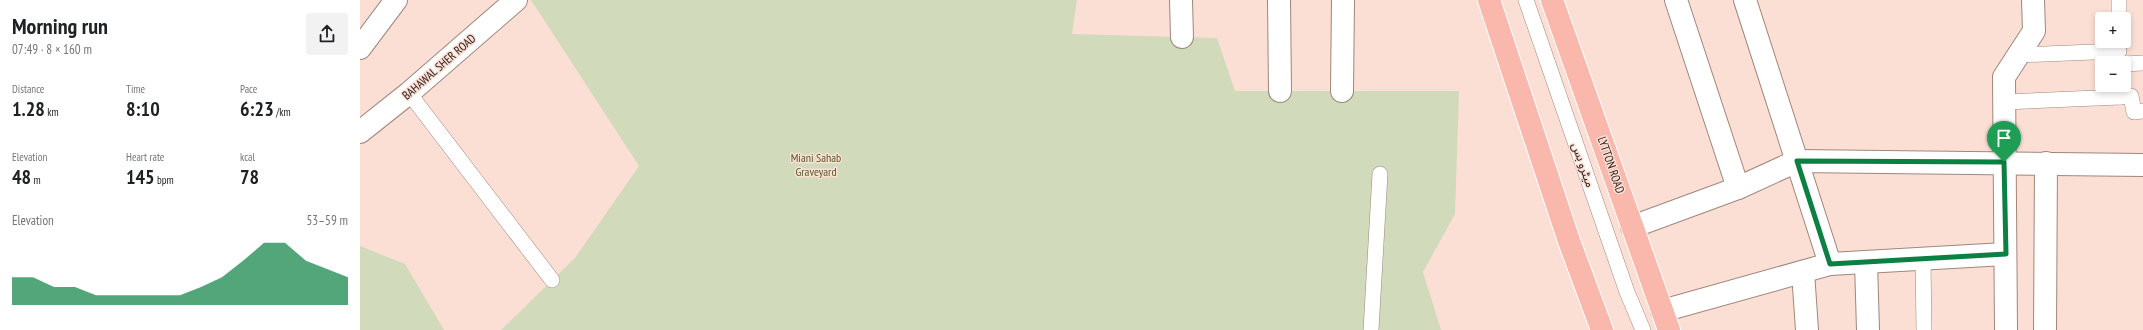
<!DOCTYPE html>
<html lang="en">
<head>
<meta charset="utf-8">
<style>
	:root { --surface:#fff; --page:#f2f2f2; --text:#202124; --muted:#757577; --accent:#0b8043 }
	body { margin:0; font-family:"PT Sans Narrow","Noto Sans Arabic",sans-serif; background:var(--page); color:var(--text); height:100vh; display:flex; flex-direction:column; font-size:15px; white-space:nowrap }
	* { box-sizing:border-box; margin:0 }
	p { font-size:13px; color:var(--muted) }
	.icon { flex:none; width:22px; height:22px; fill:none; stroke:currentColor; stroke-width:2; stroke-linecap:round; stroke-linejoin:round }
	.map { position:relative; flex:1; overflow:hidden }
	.panel { display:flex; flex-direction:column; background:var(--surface); width:360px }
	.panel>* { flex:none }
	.fabs { position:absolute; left:1735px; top:12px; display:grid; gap:8px }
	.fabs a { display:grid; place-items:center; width:36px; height:36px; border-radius:4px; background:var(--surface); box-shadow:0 2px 6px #0003; font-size:20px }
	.pin { position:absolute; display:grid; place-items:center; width:34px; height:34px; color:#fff; margin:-41px -17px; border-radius:50% 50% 50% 0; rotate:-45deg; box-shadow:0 0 4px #0007 }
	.pin .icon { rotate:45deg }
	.round { display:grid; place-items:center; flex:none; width:42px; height:42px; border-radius:4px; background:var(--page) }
	.summary { display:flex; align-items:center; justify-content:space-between; height:68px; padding:0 12px }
	h1 { font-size:22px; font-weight:800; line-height:30px }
	.metrics { display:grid; grid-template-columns:repeat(3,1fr); gap:6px; height:68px; padding:4px 12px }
	.metrics div { display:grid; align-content:center }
	.metrics b { font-size:20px; font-weight:800 }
	.metrics small { font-size:11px; font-weight:400 }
	.metrics p { font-size:11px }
	.chart { height:112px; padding:8px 12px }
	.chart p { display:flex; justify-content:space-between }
	.chart svg { width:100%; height:72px; margin-top:4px; fill:var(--accent); opacity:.7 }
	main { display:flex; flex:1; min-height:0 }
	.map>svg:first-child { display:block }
	.green { fill:#d1daba }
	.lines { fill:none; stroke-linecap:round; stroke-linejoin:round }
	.service-casing { stroke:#a0867c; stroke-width:16 }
	.minor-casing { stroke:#a0867c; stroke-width:24 }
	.tertiary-casing { stroke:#a0867c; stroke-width:24 }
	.primary-casing { stroke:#fff; stroke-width:24 }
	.service { stroke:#fff; stroke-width:15 }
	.minor { stroke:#fff; stroke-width:22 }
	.tertiary { stroke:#fff; stroke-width:22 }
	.primary { stroke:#fab8ac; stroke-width:22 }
	.route-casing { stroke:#fff; stroke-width:8 }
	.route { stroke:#0b8043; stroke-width:5 }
	.labels { text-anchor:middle; stroke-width:3; stroke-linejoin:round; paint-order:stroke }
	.street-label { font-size:12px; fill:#2d221e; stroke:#fcdfd4 }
	.park-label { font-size:12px; fill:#525d29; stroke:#fcdfd4 }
</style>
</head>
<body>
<main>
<section class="panel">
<div class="summary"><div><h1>Morning run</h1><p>07:49 · 8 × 160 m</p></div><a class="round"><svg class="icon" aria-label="share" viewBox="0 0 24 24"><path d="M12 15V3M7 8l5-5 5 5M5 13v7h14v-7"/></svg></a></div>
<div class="metrics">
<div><p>Distance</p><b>1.28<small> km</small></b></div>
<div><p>Time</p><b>8:10</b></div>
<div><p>Pace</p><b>6:23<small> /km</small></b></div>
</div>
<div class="metrics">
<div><p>Elevation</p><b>48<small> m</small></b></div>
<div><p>Heart rate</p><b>145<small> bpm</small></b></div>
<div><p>kcal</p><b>78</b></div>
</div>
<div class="chart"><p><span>Elevation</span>53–59 m</p>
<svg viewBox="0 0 160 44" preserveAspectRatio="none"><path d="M0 44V27L10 27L20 33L30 33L40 38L50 38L60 38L70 38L80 38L90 33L100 27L110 17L120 6L130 6L140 17L150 22L160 27V44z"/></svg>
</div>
</section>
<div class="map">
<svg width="1783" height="330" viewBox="0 0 1783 330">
	<rect width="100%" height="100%" fill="#fcdfd4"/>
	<!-- green -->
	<g class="green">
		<polygon points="171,0 717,0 712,34 857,38 875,91 1099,91 1095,214 1063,272 1081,330 141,330 215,258 279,166"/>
		<polygon points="0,246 45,264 84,330 0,330"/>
	</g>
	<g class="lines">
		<!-- service casing -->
		<g class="service-casing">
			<g id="service">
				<polyline points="1166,0 1267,292 1283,330"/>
				<polyline points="1759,0 1759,19"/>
				<polyline points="1658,55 1759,51"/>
				<polyline points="1764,64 1783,63"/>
				<polyline points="49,93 192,280"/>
				<polyline points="1760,97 1771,96 1774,112 1783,111"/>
				<polyline points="1644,102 1760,97 1760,85"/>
				<polyline points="1563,259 1564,330"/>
				<polyline points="1011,330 1020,174"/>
			</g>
		</g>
		<!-- minor casing -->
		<g class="minor-casing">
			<g id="minor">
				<polyline points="821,0 822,37"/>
				<polyline points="919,0 920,91"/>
				<polyline points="1316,0 1378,188 1437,161 1783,165"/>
				<polyline points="1385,0 1470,264"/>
				<polyline points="0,48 36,0"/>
				<polyline points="982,91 983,0"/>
				<polyline points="1272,227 1378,188"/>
				<polyline points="1506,262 1508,330"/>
				<polyline points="1443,272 1447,330"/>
				<polyline points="1302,311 1470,264 1645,254"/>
				<polyline points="1646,330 1644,77 1674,31 1673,0"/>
				<polyline points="1685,330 1686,163"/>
			</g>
		</g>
		<!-- tertiary casing -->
		<g class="tertiary-casing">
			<polyline id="tertiary" points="0,132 49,93 156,0"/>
		</g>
		<!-- primary casing -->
		<g class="primary-casing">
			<g id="primary">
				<polyline points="1129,0 1209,241 1242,330"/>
				<polyline points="1192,0 1309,330"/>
			</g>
		</g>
		<!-- service -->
		<use href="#service" class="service"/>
		<!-- minor -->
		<use href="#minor" class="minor"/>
		<!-- tertiary -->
		<use href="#tertiary" class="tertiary"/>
		<!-- primary -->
		<use href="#primary" class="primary"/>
	</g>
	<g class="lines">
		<!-- route casing -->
		<g class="route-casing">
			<polygon id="route" points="1437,161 1644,162 1646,254 1470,264"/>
		</g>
		<!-- route -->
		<use href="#route" class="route"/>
	</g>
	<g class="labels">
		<!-- street labels -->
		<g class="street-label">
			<text transform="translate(79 67) rotate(-41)" y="4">BAHAWAL SHER ROAD</text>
			<text transform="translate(1223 165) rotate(71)" y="4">میٹرو بس</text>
			<text transform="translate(1251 165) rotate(71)" y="4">LYTTON ROAD</text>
		</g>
		<!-- park labels -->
		<g class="park-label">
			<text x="456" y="162">Miani Sahab<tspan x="456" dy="14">Graveyard</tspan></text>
		</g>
	</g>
</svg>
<div class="fabs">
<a>+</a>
<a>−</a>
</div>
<div class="pin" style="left:1644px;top:162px;background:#1e9e55"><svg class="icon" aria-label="arrive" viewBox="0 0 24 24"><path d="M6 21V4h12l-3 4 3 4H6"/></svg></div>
</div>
</main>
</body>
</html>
